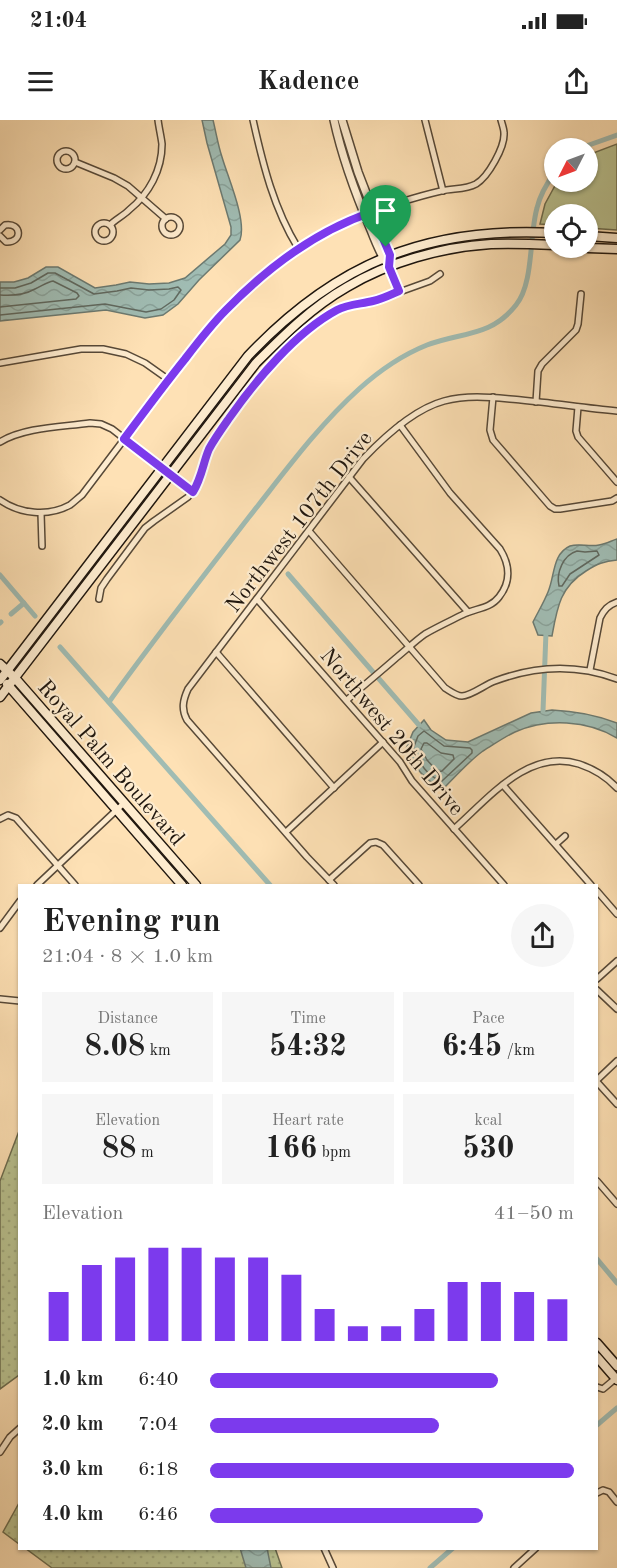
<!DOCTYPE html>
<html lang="en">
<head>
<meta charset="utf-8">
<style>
	:root { --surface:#fff; --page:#f6f6f6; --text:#222; --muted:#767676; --accent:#7c3aed }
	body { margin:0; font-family:"Old Standard TT",serif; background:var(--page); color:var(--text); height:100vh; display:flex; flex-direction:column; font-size:22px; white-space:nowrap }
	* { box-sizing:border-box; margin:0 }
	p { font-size:20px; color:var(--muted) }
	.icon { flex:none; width:33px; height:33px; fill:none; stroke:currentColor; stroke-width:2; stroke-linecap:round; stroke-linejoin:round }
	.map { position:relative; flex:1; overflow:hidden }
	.drawer { position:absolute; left:18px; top:764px; width:580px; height:666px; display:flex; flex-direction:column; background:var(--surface); border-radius:0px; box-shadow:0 2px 4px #0004 }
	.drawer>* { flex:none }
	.needle { width:39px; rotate:228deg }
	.buttons { position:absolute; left:544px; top:18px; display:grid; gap:12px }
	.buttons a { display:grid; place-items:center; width:54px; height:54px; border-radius:50%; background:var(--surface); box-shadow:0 2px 4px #0004; font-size:30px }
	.pin { position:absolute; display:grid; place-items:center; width:51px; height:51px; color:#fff; margin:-62px -26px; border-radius:50% 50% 50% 0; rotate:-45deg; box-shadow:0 0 6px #0007 }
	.pin .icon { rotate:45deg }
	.round { display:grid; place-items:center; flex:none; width:63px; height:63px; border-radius:32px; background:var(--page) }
	.overview { display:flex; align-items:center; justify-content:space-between; height:102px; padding:0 24px }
	h1 { font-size:33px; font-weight:700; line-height:45px }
	.metrics { display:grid; grid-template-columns:repeat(3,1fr); gap:9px; height:102px; padding:6px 24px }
	.metrics div { display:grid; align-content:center; border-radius:0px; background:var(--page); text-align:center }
	.metrics b { font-size:30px; font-weight:700 }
	.metrics small { font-size:16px; font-weight:400 }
	.metrics p { font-size:16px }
	.chart { height:168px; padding:12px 24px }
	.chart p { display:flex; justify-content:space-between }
	.chart svg { width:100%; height:108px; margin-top:6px; stroke:var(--accent); stroke-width:6 }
	ul { padding:0 24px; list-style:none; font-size:20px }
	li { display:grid; grid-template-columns:96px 72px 1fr; align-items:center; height:45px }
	li i { height:15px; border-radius:8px; background:var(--accent) }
	.status { display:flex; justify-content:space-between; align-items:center; height:42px; padding:0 30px; background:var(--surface); direction:ltr }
	.status svg { height:16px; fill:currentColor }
	header { display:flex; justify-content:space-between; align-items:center; height:78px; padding:0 24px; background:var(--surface); font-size:27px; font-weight:700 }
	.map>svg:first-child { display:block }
	.grass { fill:url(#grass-dots); stroke:#6c6d50; stroke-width:1.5 }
	.green { fill:#bac492; stroke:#6c6d50; stroke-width:1.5 }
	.water { fill:url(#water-waves); stroke:#6c7a71; stroke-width:1.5 }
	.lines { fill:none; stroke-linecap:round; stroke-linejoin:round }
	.shore { stroke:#606960; stroke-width:1.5 }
	.canal { stroke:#a0bcb3; stroke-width:5 }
	.minor-casing { stroke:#574938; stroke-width:8 }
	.tertiary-casing { stroke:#574938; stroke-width:10 }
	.secondary-casing { stroke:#1f160e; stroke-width:11 }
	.minor { stroke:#feeccf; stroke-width:5 }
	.tertiary { stroke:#feeccf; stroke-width:7 }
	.secondary { stroke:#feeccf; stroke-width:8 }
	.route-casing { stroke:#fff; stroke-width:12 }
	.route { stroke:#7c3aed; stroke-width:8 }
	.labels { text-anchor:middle; stroke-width:4.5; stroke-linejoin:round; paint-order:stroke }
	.street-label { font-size:22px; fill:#1f160e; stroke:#feeccf }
</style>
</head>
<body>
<div class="status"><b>21:04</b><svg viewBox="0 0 49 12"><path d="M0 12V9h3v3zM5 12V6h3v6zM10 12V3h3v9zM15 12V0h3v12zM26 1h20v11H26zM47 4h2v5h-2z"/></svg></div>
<header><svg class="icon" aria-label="menu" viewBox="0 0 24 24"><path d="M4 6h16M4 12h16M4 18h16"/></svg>Kadence<svg class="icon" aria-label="share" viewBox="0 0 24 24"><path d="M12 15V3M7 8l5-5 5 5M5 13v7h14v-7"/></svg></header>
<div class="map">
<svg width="617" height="1448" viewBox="0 0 617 1448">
	<defs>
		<pattern id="grass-dots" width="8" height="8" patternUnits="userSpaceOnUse" patternTransform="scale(1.5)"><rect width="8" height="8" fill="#bac492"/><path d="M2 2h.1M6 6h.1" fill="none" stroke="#9fa87d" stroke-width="1.8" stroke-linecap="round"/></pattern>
		<pattern id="water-waves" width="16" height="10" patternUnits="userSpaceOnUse" patternTransform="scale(1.5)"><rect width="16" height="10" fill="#a0bcb3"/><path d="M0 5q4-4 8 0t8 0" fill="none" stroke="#89a199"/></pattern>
	</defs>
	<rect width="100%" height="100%" fill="#fee1b5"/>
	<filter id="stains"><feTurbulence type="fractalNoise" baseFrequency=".00333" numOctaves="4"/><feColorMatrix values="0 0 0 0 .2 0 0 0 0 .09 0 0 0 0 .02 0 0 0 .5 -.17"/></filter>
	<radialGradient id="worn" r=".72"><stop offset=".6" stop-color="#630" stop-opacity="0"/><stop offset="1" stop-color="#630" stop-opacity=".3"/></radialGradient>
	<!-- grass -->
	<g class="grass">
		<polygon points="19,1011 19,1255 0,1269 0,1061"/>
		<polygon points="19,1383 19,1424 3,1412"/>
		<polygon points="25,1428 275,1428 282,1448 52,1448"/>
	</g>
	<!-- green -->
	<polygon class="green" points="617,24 617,110 588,108 588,94 555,94 555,105 540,104 545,84 557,62 588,62 588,35"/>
	<!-- water -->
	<g class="water">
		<path d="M202 0H213C216 12 218 25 222 37 228 58 247 100 240 120L199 160 178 184 163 195 145 198 106 190 0 201V162H14L28 158 46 147H58L95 168 116 165 130 162 149 164 169 163 185 158 225 124 231 115V107L207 23Z"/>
		<path d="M617 419V440C604 441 597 444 586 451 560 467 557 488 552 516L538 515 533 502C538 492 544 482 548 472 555 456 552 434 570 426 579 423 589 427 599 425 605 424 611 421 617 419Z"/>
		<path d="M552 590C575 591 596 595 617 603V618C587 600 547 598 515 612 504 617 493 625 483 631 469 641 456 656 443 669 423 659 416 649 406 629L413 612 424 600 431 610 446 620 468 622 531 593Z"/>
		<polygon points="240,1428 267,1428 271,1448 246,1448"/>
	</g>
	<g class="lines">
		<!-- shore -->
		<g class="shore">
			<polyline points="0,168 15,168 31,163 48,153 55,153 94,174 117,171 131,168 149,170 169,169 178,167 181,170 174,180 161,189 146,192 105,184 0,195"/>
			<path d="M0 175C12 176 24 175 35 169 42 166 47 162 53 161L77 173 79 176 76 179 0 187"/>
			<path d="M577 431 585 432 597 431 599 435 570 454 562 466H559C556 453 563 435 577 431Z"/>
			<path d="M424 611 444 626 470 628 472 630V633L442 661C427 657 420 643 413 629L418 616Z"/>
			<polygon points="424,623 427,623 441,633 453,635 454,639 442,651 438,652 427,640 421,629"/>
		</g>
		<!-- canal -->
		<g class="canal">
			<polyline points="584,28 589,25 617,15"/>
			<polyline points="288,454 419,605"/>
			<polyline points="0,455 35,496"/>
			<polyline points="11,494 24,483"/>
			<polyline points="0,503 1,502"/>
			<polyline points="60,527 270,765"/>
			<path d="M109 582C154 519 202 458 249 397 284 353 317 307 359 269 379 251 402 235 427 225 461 212 491 217 516 185 534 163 529 116 537 88 540 75 547 63 555 52"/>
			<polyline points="543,591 546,512"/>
			<polyline points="597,1139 617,1163"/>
			<polyline points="597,1305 617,1288"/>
			<polyline points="430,1448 453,1428"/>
		</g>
		<!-- minor casing -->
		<g class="minor-casing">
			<g id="minor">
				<path d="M253 0C263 45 274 89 298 128"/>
				<polyline points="425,0 443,71"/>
				<circle cx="66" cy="40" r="9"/>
				<polyline points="75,42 114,58 128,66 166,99"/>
				<circle cx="171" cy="106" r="9"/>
				<circle cx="104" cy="112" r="9"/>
				<path d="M110 105C116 99 123 96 129 90 149 74 162 50 162 24 161 16 159 8 158 0"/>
				<path d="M0 110 5 105C22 102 23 123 6 122L0 116"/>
				<polyline points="389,147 399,171"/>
				<polyline points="0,243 81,229 103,229 126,234 145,243 169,260"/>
				<polyline points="493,277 490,310 493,320 550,386 555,389 560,389 612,381 617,378"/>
				<polyline points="536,282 538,251 542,244 576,210 578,204 581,174"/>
				<polyline points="578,287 576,311 578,317 617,362"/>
				<path d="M0 322C25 307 62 307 90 303L101 304 112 309 193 372"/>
				<polyline points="349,357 468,492"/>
				<path d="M0 380C20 394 48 397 70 385 74 382 78 378 82 375L206 211C233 181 264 151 298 129 328 109 367 93 401 82 414 78 428 74 441 71 453 68 465 70 476 64 488 57 505 27 504 13 504 9 502 4 501 0"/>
				<polyline points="41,393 42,426"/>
				<path d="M309 411 445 568C450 571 456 576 462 576 471 576 486 564 495 561 535 546 577 544 617 559"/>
				<polyline points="99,479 101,468 107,459 145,408 154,401 188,377 201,356 210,328 223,307 244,278 270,246 298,219 320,201 339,189 356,184 380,179 430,161 440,154"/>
				<polyline points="257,479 400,642 412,661 504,765"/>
				<polyline points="216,532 334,668"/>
				<path d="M590 550 600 498C604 490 608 485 617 482"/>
				<path d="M347 580C363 566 380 552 396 538 406 530 415 521 425 514 437 507 450 501 462 495 475 488 490 489 499 477 511 462 510 445 500 429L450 373 400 305"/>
				<polyline points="503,665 591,765"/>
				<polyline points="0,699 8,695 16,698 75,765"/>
				<path d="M454 709C488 679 528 628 579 644 594 649 606 656 617 668"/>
				<polyline points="286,712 383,622"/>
				<polyline points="556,724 565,716"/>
				<polyline points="329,760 370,723 376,722 383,725 419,765"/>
				<polyline points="37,765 124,683"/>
				<path d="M334 765 307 737 187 600C181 589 183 580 188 569L363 339C384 317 414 289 444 281 470 274 496 278 521 280 553 283 585 288 617 291"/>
				<polyline points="597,771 617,794"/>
				<polyline points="0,808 20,781"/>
				<polyline points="597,859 617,841"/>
				<polyline points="597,870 617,889"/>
				<polyline points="0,879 20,881"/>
				<polyline points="597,960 617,941"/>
				<polyline points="597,962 617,984"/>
				<polyline points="597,1061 617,1084"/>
				<polyline points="597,1267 603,1269 616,1258"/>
				<polyline points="0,1332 10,1317 20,1308"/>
				<polyline points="597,1373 603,1370 609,1372 617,1382"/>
				<polyline points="324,1428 333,1448"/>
				<polyline points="514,1448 536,1428"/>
			</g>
		</g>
		<!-- tertiary casing -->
		<g class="tertiary-casing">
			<g id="tertiary">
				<path d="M334 0C342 37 356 75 371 110 376 123 381 136 389 147"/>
				<polyline points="342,0 358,52 390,135 390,138"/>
			</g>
		</g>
		<!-- secondary casing -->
		<g class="secondary-casing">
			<g id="secondary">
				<polyline points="588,116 617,118"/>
				<polyline points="588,128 617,129"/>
				<polyline points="0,544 15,558 196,765"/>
				<path d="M0 560 248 236C336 143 427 106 555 113"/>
				<polyline points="7,564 182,765"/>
				<path d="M0 577 256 243C284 215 312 187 347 167 389 142 442 127 491 124 512 123 534 124 555 125"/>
				<polyline points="597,1223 617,1246"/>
				<polyline points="597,1237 617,1260"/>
			</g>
		</g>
		<!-- minor -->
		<use href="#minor" class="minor"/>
		<!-- tertiary -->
		<use href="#tertiary" class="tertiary"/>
		<!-- secondary -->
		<use href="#secondary" class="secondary"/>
	</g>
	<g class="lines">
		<!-- route casing -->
		<g class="route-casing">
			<path id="route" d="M372 92 390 135 389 147 399 171C390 175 382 179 373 181 361 184 348 184 337 190 296 212 256 260 230 297 223 307 215 318 209 329 203 343 202 357 193 372L124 319C144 292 164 265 185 239 198 222 211 205 226 190 267 148 316 111 372 92Z"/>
		</g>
		<!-- route -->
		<use href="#route" class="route"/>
	</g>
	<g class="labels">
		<!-- street labels -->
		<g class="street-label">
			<text transform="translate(298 401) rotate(-52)" y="8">Northwest 107th Drive</text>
			<text transform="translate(393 611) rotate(50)" y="8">Northwest 20th Drive</text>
			<text transform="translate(112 642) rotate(49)" y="8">Royal Palm Boulevard</text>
		</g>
	</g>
	<rect width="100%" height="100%" filter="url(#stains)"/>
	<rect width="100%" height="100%" fill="url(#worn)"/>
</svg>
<div class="buttons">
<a><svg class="needle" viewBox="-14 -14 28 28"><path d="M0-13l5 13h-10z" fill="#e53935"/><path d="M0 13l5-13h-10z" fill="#767676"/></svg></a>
<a><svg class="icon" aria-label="locate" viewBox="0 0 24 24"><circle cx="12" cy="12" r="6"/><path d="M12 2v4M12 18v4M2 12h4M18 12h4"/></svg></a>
</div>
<div class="pin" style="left:386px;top:127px;background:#1e9e55"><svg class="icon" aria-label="arrive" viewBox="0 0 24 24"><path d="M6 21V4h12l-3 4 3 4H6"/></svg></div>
<section class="drawer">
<div class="overview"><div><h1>Evening run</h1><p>21:04 · 8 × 1.0 km</p></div><a class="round"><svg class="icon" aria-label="share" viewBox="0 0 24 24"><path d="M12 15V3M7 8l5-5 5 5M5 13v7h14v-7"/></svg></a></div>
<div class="metrics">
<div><p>Distance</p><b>8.08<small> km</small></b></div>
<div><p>Time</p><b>54:32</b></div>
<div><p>Pace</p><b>6:45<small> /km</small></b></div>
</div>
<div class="metrics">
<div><p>Elevation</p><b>88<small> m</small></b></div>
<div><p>Heart rate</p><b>166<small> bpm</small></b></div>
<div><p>kcal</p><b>530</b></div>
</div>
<div class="chart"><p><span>Elevation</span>41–50 m</p>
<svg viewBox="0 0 160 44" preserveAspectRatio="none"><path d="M5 44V24M15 44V13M25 44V10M35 44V6M45 44V6M55 44V10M65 44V10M75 44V17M85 44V31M95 44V38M105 44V38M115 44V31M125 44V20M135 44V20M145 44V24M155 44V27"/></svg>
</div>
<ul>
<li><b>1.0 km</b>6:40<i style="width:79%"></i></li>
<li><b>2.0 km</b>7:04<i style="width:63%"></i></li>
<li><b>3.0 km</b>6:18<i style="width:100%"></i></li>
<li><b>4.0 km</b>6:46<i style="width:75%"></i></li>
</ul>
</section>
</div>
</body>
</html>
